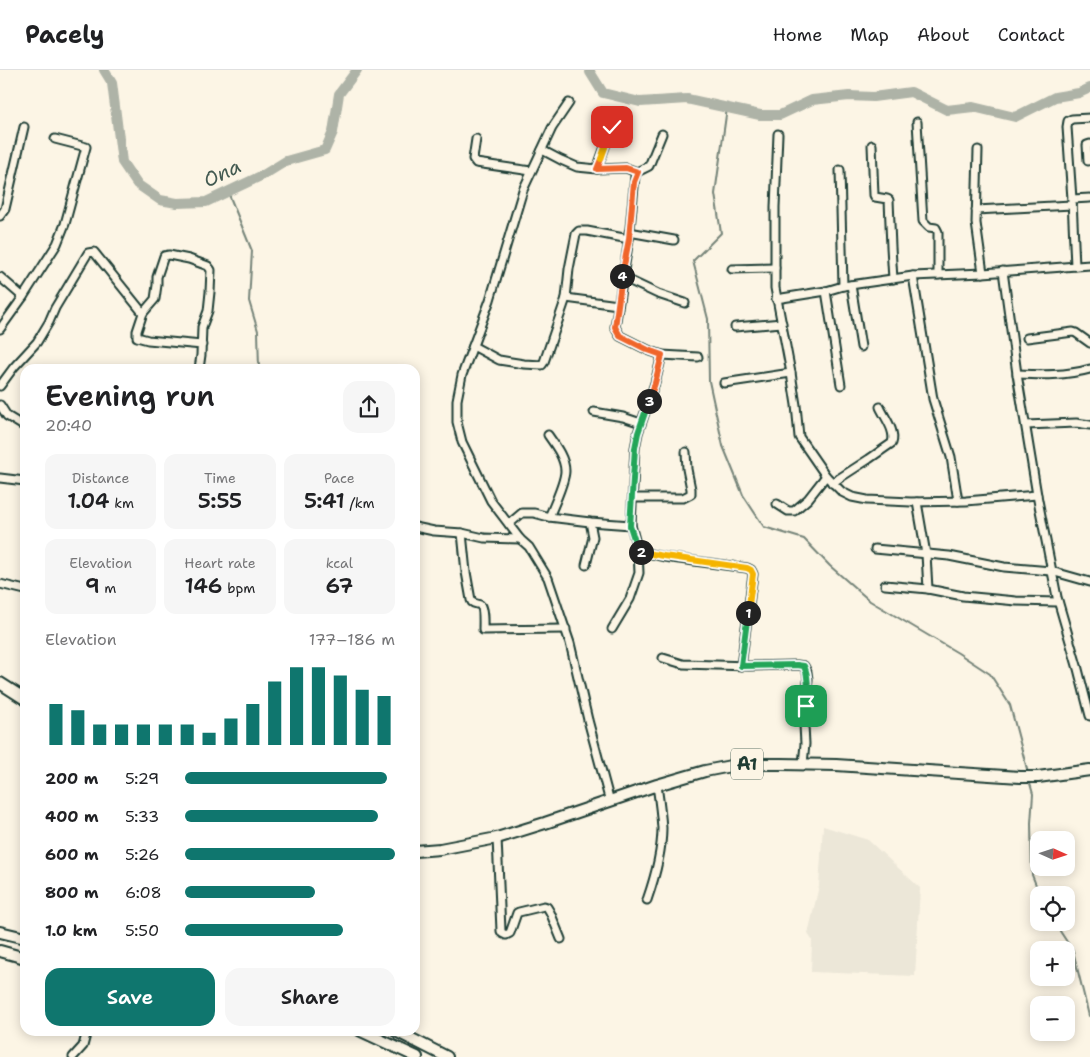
<!DOCTYPE html>
<html lang="en">
<head>
<meta charset="utf-8">
<style>
	:root { --surface:#fff; --page:#f6f6f6; --text:#202124; --muted:#757577; --line:#e0e0e0; --accent:#0f766e }
	body { margin:0; font-family:"Shantell Sans",sans-serif; background:var(--page); color:var(--text); height:100vh; display:flex; flex-direction:column; font-size:19px; white-space:nowrap }
	* { box-sizing:border-box; margin:0 }
	p { font-size:16px; color:var(--muted) }
	.icon { flex:none; width:28px; height:28px; fill:none; stroke:currentColor; stroke-width:2; stroke-linecap:round; stroke-linejoin:round }
	.map { position:relative; flex:1; overflow:hidden }
	.panel { position:absolute; left:20px; top:294px; width:400px; height:672px; display:flex; flex-direction:column; background:var(--surface); border-radius:15px; box-shadow:0 2px 12px #0003 }
	.panel>* { flex:none }
	.needle { width:32px; rotate:93deg }
	.buttons { position:absolute; left:1030px; top:761px; display:grid; gap:10px }
	.buttons a { display:grid; place-items:center; width:45px; height:45px; border-radius:10px; background:var(--surface); box-shadow:0 2px 12px #0003; font-size:25px }
	.pin { position:absolute; display:grid; place-items:center; width:42px; height:42px; color:#fff; margin:-21px; border-radius:10px; box-shadow:0 2px 8px #0006 }
	.km { position:absolute; width:25px; height:25px; margin:-12px; border-radius:50%; background:#222; color:#fff; font-size:14px; line-height:25px; text-align:center }
	.round { display:grid; place-items:center; flex:none; width:52px; height:52px; border-radius:15px; background:var(--page) }
	.headline { display:flex; align-items:center; justify-content:space-between; height:85px; padding:0 25px }
	h1 { font-size:28px; font-weight:600; line-height:38px }
	.stats { display:grid; grid-template-columns:repeat(3,1fr); gap:8px; height:85px; padding:5px 25px }
	.stats div { display:grid; align-content:center; border-radius:12px; background:var(--page); text-align:center }
	.stats b { font-size:21px; font-weight:600 }
	.stats small { font-size:14px; font-weight:400 }
	.stats p { font-size:14px }
	.chart { height:140px; padding:10px 25px }
	.chart p { display:flex; justify-content:space-between }
	.chart svg { width:100%; height:90px; margin-top:5px; stroke:var(--accent); stroke-width:6 }
	.cta { display:flex; gap:10px; margin-top:auto; padding:10px 25px }
	.cta a { flex:1; height:58px; border-radius:15px; background:var(--accent); color:#fff; font-size:20px; font-weight:600; line-height:58px; text-align:center }
	.cta a+a { background:var(--page); color:var(--text) }
	ul { padding:0 25px; list-style:none; font-size:16px }
	li { display:grid; grid-template-columns:80px 60px 1fr; align-items:center; height:38px }
	li i { height:12px; border-radius:6px; background:var(--accent) }
	header { display:flex; align-items:center; gap:30px; box-sizing:border-box; height:70px; padding:0 25px; background:var(--surface); border-bottom:1px solid var(--line) }
	header strong { font-size:24px }
	nav { display:flex; gap:28px; margin-inline-start:auto; font-size:18px }
	.map>svg:first-child { display:block }
	.built { fill:#ece7d8 }
	.lines { fill:none; stroke-linecap:round; stroke-linejoin:round }
	.stream { stroke:#758479; stroke-width:2 }
	.river { stroke:#aeb3a7; stroke-width:10 }
	.minor-casing { stroke:#1f3d34; stroke-width:11 }
	.highway-casing { stroke:#1f3d34; stroke-width:14 }
	.minor { stroke:#fcf5e5; stroke-width:7 }
	.highway { stroke:#fcf5e5; stroke-width:10 }
	.split-1-casing { stroke:#fff; stroke-width:10 }
	.split-2-casing { stroke:#fff; stroke-width:10 }
	.split-3-casing { stroke:#fff; stroke-width:10 }
	.split-4-casing { stroke:#fff; stroke-width:10 }
	.split-5-casing { stroke:#fff; stroke-width:10 }
	.split-6-casing { stroke:#fff; stroke-width:10 }
	.split-1 { stroke:#22a559; stroke-width:6 }
	.split-2 { stroke:#f5b400; stroke-width:6 }
	.split-3 { stroke:#22a559; stroke-width:6 }
	.split-4 { stroke:#f0652b; stroke-width:6 }
	.split-5 { stroke:#f0652b; stroke-width:6 }
	.split-6 { stroke:#f5b400; stroke-width:6 }
	.labels { text-anchor:middle; stroke-width:4; stroke-linejoin:round; paint-order:stroke }
	.shield { fill:#fcf5e5; stroke:#617469; stroke-width:1 }
	.shield-label { font-size:18px; font-weight:bold; fill:#1f3d34 }
	.water-label { font-size:20px; font-style:italic; fill:#435a51; stroke:#fcf5e5 }
</style>
</head>
<body>
<header>
<strong>Pacely</strong>
<nav><a>Home</a><a>Map</a><a>About</a><a>Contact</a></nav>
</header>
<div class="map">
<svg width="1090" height="987" viewBox="0 0 1090 987">
	<rect width="100%" height="100%" fill="#fcf5e5"/>
	<filter id="ink" filterUnits="userSpaceOnUse"><feTurbulence type="fractalNoise" baseFrequency=".02" numOctaves="2"/><feDisplacementMap in="SourceGraphic" scale="10" xChannelSelector="R" yChannelSelector="G"/><feConvolveMatrix kernelMatrix="1 2 1 2 8 2 1 2 1" color-interpolation-filters="sRGB"/></filter>
	<g filter="url(#ink)">
		<!-- built -->
		<polygon class="built" points="823,756 868,770 920,818 915,906 811,902 812,870 808,864 819,816"/>
		<g class="lines">
			<!-- stream -->
			<g class="stream">
				<polyline points="727,38 715,124 721,163 693,191 708,249 709,311 723,376 743,425 764,457 804,469 830,496 870,531 958,583 990,604 1010,635 1028,703"/>
				<polyline points="228,122 252,181 249,231 258,261 259,299"/>
				<polyline points="1029,710 1033,724 1031,753 1032,805 1040,825"/>
				<polyline points="1054,852 1073,881 1089,946"/>
			</g>
			<!-- river -->
			<g class="river">
				<polyline points="104,0 112,13 122,92 137,114 160,130 177,133 206,132 265,104 286,91 325,80 333,62 339,24 357,0"/>
				<polyline points="590,0 590,2 603,23 640,32 687,29 760,45 780,45 812,30 849,26 873,27 911,22 947,40 973,37 1015,47 1055,27 1079,23 1090,18"/>
			</g>
			<!-- minor casing -->
			<g class="minor-casing">
				<g id="minor">
					<polyline points="569,33 552,58 523,120 490,230 462,305 457,330 457,352 462,372 491,431 520,469 529,477 548,508 570,573 588,650 610,732"/>
					<polyline points="917,52 923,151 929,157 936,158 938,162 938,205"/>
					<polyline points="778,64 775,137 775,218 791,303 796,335 799,367 826,406 842,422 852,427 867,430 911,432 966,431 1037,425"/>
					<polyline points="476,69 473,89 476,93 531,101"/>
					<polyline points="872,75 874,125 875,127 887,129 889,130 891,177 893,209"/>
					<polyline points="542,80 561,90 577,97 597,99 626,98 637,102"/>
					<polyline points="978,80 976,153 983,203"/>
					<polyline points="1088,91 1087,75 1090,74"/>
					<polyline points="597,99 612,57"/>
					<polyline points="840,100 843,216"/>
					<polyline points="1072,129 1067,57 1068,51 1072,49 1090,48"/>
					<polyline points="976,140 1072,135"/>
					<polyline points="0,146 5,139 24,57"/>
					<polyline points="629,162 674,170"/>
					<polyline points="1075,196 1072,129 1090,128"/>
					<polyline points="732,199 775,198"/>
					<polyline points="1003,201 1017,304 1037,425 1057,527 1078,599 1090,646"/>
					<polyline points="913,206 933,329 951,387 958,431"/>
					<polyline points="0,207 23,227"/>
					<polyline points="622,207 658,224 685,233"/>
					<polyline points="851,215 861,277"/>
					<polyline points="826,221 841,315"/>
					<polyline points="566,228 618,235"/>
					<polyline points="776,229 826,221 843,216 913,206 983,203 1090,195"/>
					<polyline points="735,257 782,253"/>
					<polyline points="0,259 23,227 57,174 65,154 86,77 55,69"/>
					<polyline points="1027,268 1073,262 1076,263 1090,273"/>
					<polyline points="473,276 499,290 524,294 542,295 544,292 566,228 569,199 576,164 579,161 587,161 629,169"/>
					<polyline points="662,285 698,287"/>
					<polyline points="199,299 201,285 202,257 208,241 210,222 211,200 208,196 189,189 169,185 164,186 157,207 157,215 155,229 143,243 137,261 137,267 148,270 202,275"/>
					<path d="M1017 304C1041 305 1066 306 1090 299"/>
					<polyline points="724,313 791,303"/>
					<polyline points="0,316 14,297 37,272 49,252 55,238 88,183 94,182 143,243"/>
					<polyline points="0,335 7,346 25,357"/>
					<polyline points="594,342 623,347 641,353"/>
					<polyline points="1026,355 1076,353 1090,355"/>
					<path d="M548 365C555 375 565 388 565 401 565 412 554 435 549 447"/>
					<polyline points="0,408 25,411"/>
					<path d="M832 413 869 389 892 373C896 361 885 348 880 337"/>
					<polyline points="633,428 683,428 691,424 691,419 687,399 686,382"/>
					<polyline points="917,432 926,484 928,519"/>
					<polyline points="777,434 788,441 794,441 808,429 826,406"/>
					<polyline points="509,454 522,443 534,443 549,447 590,452 631,455 635,378 638,363 655,313 662,285 648,280 620,266 615,257 629,169 635,106 637,102 649,96 662,64"/>
					<polyline points="415,457 434,461 462,463 484,468 520,469"/>
					<path d="M462 463 466 502 471 530 472 532C474 534 478 534 480 535 484 538 483 555 483 560L566 559"/>
					<polyline points="875,479 949,486 1004,497 1051,501 1090,512"/>
					<polyline points="638,481 664,487 747,498 751,500 753,504 741,596"/>
					<polyline points="586,495 593,467 590,452"/>
					<polyline points="0,514 25,520"/>
					<polyline points="885,515 928,519 963,526 1016,531 1058,532"/>
					<polyline points="612,559 630,529 639,503 638,481 631,455"/>
					<polyline points="663,588 683,594 749,596 797,595 804,596 807,602 808,609 804,655 805,674 803,694"/>
					<polyline points="497,768 501,861 502,863 506,865 510,863 517,843 519,842 544,836 547,837 550,842 561,869"/>
					<path d="M647 830C655 807 662 783 662 758 661 743 659 729 657 715"/>
					<polyline points="73,987 83,976 87,961"/>
				</g>
			</g>
			<!-- highway casing -->
			<g class="highway-casing">
				<g id="highway">
					<polyline points="0,613 25,629"/>
					<polyline points="415,781 440,779 497,768 545,753 657,715 705,701 741,694 782,694 836,695 1020,707 1038,707 1090,700"/>
					<polyline points="0,862 25,868"/>
					<polyline points="0,881 25,888"/>
					<polyline points="361,961 417,987"/>
					<polyline points="396,961 447,987"/>
				</g>
			</g>
			<!-- minor -->
			<use href="#minor" class="minor"/>
			<!-- highway -->
			<use href="#highway" class="highway"/>
		</g>
	</g>
	<g class="lines" filter="url(#ink)">
		<!-- split-1 casing -->
		<g class="split-1-casing">
			<path id="split-1" d="M748 543 741 596 797 595 804 596C810 609 807 622 806 636"/>
		</g>
		<!-- split-2 casing -->
		<g class="split-2-casing">
			<polyline id="split-2" points="641,482 664,486 747,498 751,500 753,504 748,543"/>
		</g>
		<!-- split-3 casing -->
		<g class="split-3-casing">
			<polyline id="split-3" points="641,482 638,481 630,456 635,378 638,363 649,331"/>
		</g>
		<!-- split-4 casing -->
		<g class="split-4-casing">
			<polyline id="split-4" points="622,206 615,257 620,266 648,280 662,285 655,313 649,331"/>
		</g>
		<!-- split-5 casing -->
		<g class="split-5-casing">
			<polyline id="split-5" points="601,89 597,99 626,98 638,102 634,112 629,169 622,206"/>
		</g>
		<!-- split-6 casing -->
		<g class="split-6-casing">
			<polyline id="split-6" points="601,89 612,57"/>
		</g>
		<!-- split-1 -->
		<use href="#split-1" class="split-1"/>
		<!-- split-2 -->
		<use href="#split-2" class="split-2"/>
		<!-- split-3 -->
		<use href="#split-3" class="split-3"/>
		<!-- split-4 -->
		<use href="#split-4" class="split-4"/>
		<!-- split-5 -->
		<use href="#split-5" class="split-5"/>
		<!-- split-6 -->
		<use href="#split-6" class="split-6"/>
	</g>
	<g class="labels">
		<!-- shield labels -->
		<rect class="shield" x="731" y="678.5" width="32" height="31" rx="4"/>
		<g class="shield-label">
			<text x="747" y="700">A1</text>
		</g>
		<!-- water labels -->
		<g class="water-label">
			<text transform="translate(222 103) rotate(-26)" y="7">Ona</text>
		</g>
	</g>
</svg>
<div class="buttons">
<a><svg class="needle" viewBox="-14 -14 28 28"><path d="M0-13l5 13h-10z" fill="#e53935"/><path d="M0 13l5-13h-10z" fill="#757577"/></svg></a>
<a><svg class="icon" aria-label="locate" viewBox="0 0 24 24"><circle cx="12" cy="12" r="6"/><path d="M12 2v4M12 18v4M2 12h4M18 12h4"/></svg></a>
<a>+</a>
<a>−</a>
</div>
<div class="pin" style="left:806px;top:636px;background:#1e9e55"><svg class="icon" aria-label="arrive" viewBox="0 0 24 24"><path d="M6 21V4h12l-3 4 3 4H6"/></svg></div>
<div class="pin" style="left:612px;top:57px;background:#d93025"><svg class="icon" aria-label="check" viewBox="0 0 24 24"><path d="M5 12l5 5 9-10"/></svg></div>
<b class="km" style="left:748px;top:543px">1</b>
<b class="km" style="left:641px;top:482px">2</b>
<b class="km" style="left:649px;top:331px">3</b>
<b class="km" style="left:622px;top:206px">4</b>
<section class="panel">
<div class="headline"><div><h1>Evening run</h1><p>20:40</p></div><a class="round"><svg class="icon" aria-label="share" viewBox="0 0 24 24"><path d="M12 15V3M7 8l5-5 5 5M5 13v7h14v-7"/></svg></a></div>
<div class="stats">
<div><p>Distance</p><b>1.04<small> km</small></b></div>
<div><p>Time</p><b>5:55</b></div>
<div><p>Pace</p><b>5:41<small> /km</small></b></div>
</div>
<div class="stats">
<div><p>Elevation</p><b>9<small> m</small></b></div>
<div><p>Heart rate</p><b>146<small> bpm</small></b></div>
<div><p>kcal</p><b>67</b></div>
</div>
<div class="chart"><p><span>Elevation</span>177–186 m</p>
<svg viewBox="0 0 160 44" preserveAspectRatio="none"><path d="M5 44V24M15 44V27M25 44V34M35 44V34M45 44V34M55 44V34M65 44V34M75 44V38M85 44V31M95 44V24M105 44V13M115 44V6M125 44V6M135 44V10M145 44V17M155 44V20"/></svg>
</div>
<ul>
<li><b>200 m</b>5:29<i style="width:96%"></i></li>
<li><b>400 m</b>5:33<i style="width:92%"></i></li>
<li><b>600 m</b>5:26<i style="width:100%"></i></li>
<li><b>800 m</b>6:08<i style="width:62%"></i></li>
<li><b>1.0 km</b>5:50<i style="width:75%"></i></li>
</ul>
<div class="cta"><a>Save</a><a>Share</a></div>
</section>
</div>
</body>
</html>
